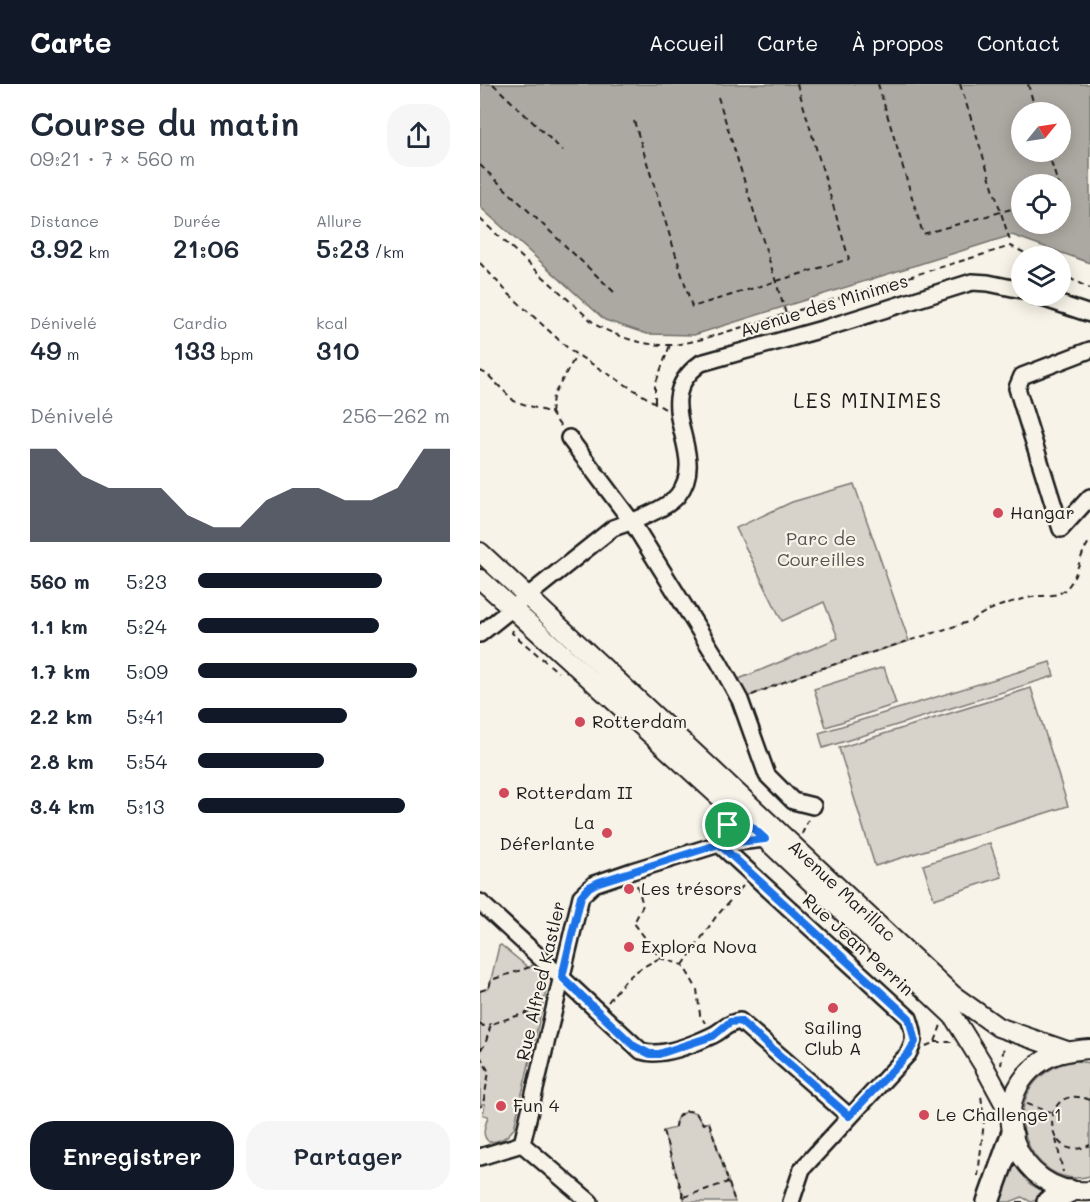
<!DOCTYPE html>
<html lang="fr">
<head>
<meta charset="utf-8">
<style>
	:root { --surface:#fff; --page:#f6f6f7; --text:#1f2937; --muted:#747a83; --accent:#111827 }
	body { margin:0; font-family:Mali,sans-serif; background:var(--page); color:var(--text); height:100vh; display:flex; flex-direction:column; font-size:22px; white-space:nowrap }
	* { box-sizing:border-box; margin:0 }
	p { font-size:20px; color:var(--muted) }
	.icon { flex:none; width:33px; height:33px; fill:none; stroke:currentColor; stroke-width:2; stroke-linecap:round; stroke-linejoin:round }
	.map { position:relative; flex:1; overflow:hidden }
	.details { display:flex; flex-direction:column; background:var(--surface); width:480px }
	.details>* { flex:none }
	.needle { width:39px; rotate:60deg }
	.controls { position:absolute; left:531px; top:18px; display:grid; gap:12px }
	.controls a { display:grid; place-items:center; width:60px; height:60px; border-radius:50%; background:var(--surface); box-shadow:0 3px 15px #0003; font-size:30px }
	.pin { position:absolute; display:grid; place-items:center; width:51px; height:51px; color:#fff; margin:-26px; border:3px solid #fff; border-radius:50%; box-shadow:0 2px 6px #0007 }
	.round { display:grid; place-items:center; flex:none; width:63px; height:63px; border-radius:24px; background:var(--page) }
	.overview { display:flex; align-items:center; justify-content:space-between; height:102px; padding:0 30px }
	h1 { font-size:33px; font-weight:600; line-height:45px }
	.stats { display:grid; grid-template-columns:repeat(3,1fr); gap:9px; height:102px; padding:6px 30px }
	.stats div { display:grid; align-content:center }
	.stats b { font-size:26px; font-weight:600 }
	.stats small { font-size:16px; font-weight:400 }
	.stats p { font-size:16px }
	.chart { height:168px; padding:12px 30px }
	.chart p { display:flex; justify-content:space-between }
	.chart svg { width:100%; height:108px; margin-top:6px; fill:var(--accent); opacity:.7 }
	.primary-button { display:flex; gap:12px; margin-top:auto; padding:12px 30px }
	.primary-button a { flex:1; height:69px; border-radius:24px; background:var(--accent); color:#fff; font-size:24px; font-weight:600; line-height:69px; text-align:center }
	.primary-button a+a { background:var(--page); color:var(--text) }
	ul { padding:0 30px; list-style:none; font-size:20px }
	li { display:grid; grid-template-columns:96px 72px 1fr; align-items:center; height:45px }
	li i { height:15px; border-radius:8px; background:var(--accent) }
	header { display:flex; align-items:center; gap:36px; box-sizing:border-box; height:84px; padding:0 30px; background:var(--accent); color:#fff }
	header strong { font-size:28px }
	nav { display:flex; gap:33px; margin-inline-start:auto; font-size:21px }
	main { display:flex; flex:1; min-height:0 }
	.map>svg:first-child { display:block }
	.green { fill:#d7d3cb; stroke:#7a7874; stroke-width:1.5 }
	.water { fill:#aca9a2; stroke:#72716c; stroke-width:1.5; fill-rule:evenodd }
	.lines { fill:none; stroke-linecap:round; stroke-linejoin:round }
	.minor-casing { stroke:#1c1c1c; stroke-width:20 }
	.tertiary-casing { stroke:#1c1c1c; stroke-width:22 }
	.secondary-casing { stroke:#1c1c1c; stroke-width:26 }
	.path { stroke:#1c1c1c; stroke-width:2; stroke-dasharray:6 4.5; stroke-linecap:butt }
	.minor { stroke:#f7f3e8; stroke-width:15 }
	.tertiary { stroke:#f7f3e8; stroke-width:18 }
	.secondary { stroke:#f7f3e8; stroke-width:21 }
	.route-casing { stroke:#fff; stroke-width:12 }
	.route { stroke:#1a73e8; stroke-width:8 }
	.poi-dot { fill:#d1495b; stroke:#f7f3e8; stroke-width:2 }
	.labels { text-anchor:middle; stroke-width:4.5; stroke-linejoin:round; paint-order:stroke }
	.street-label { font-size:18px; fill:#1c1c1c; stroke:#f7f3e8 }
	.poi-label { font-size:18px; fill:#1c1c1c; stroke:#f7f3e8; text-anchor:start }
	.park-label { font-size:18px; fill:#545351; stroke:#f7f3e8 }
	.quarter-label { font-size:21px; letter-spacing:1.5px; fill:#1c1c1c; stroke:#f7f3e8 }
</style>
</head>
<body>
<header>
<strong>Carte</strong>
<nav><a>Accueil</a><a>Carte</a><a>À propos</a><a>Contact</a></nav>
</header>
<main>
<section class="details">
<div class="overview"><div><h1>Course du matin</h1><p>09:21 · 7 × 560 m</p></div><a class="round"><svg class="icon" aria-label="share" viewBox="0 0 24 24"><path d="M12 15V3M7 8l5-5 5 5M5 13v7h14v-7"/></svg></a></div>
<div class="stats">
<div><p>Distance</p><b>3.92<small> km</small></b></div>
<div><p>Durée</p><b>21:06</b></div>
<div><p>Allure</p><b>5:23<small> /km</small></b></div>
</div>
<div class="stats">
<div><p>Dénivelé</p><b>49<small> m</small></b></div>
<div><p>Cardio</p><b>133<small> bpm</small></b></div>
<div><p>kcal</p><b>310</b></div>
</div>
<div class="chart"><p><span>Dénivelé</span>256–262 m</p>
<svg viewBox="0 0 160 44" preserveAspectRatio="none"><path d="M0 44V6L10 6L20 17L30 22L40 22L50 22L60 33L70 38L80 38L90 27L100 22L110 22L120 27L130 27L140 22L150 6L160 6V44z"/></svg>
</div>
<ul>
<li><b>560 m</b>5:23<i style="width:73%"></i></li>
<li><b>1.1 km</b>5:24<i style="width:72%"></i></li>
<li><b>1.7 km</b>5:09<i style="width:87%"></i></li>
<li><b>2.2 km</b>5:41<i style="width:59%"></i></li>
<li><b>2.8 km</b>5:54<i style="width:50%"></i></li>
<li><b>3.4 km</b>5:13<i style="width:82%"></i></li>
</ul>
<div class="primary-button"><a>Enregistrer</a><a>Partager</a></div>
</section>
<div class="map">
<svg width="610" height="1118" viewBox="0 0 610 1118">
	<rect width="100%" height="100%" fill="#f7f3e8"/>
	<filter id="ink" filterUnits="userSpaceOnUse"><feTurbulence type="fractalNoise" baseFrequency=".0167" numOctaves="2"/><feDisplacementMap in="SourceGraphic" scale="12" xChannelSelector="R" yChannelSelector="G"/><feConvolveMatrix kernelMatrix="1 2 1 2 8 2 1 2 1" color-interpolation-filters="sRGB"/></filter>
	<g filter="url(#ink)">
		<!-- green -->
		<g class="green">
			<polygon points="374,400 429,557 321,591 267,613 259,595 358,554 344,518 302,537 256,444 312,418"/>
			<polygon points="570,578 574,592 343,664 339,649"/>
			<polygon points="404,583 416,620 346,643 334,605"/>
			<polygon points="551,604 588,722 395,782 359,664"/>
			<polygon points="510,759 522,793 454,815 443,781"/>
			<path d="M21 861 49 884 52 881 63 892 67 903 34 1044C28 1053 20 1058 9 1058 0 1051 6 1041 8 1032L3 1031 5 1020H0V907L9 904 19 862Z"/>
			<path d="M595 977 610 979V1092C550 1108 513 1016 573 984 579 980 588 979 595 977Z"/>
			<path d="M208 1027 216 1029 224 1040 229 1038 255 1118H205L183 1047 195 1044C195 1035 198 1030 208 1027Z"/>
			<polygon points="530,1072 550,1100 570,1111 551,1118 542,1113 530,1118 513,1118"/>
		</g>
		<!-- water -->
		<path class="water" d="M0 0H610V179L532 151 214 251 167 250 125 236 0 123ZM580 28V68H542V28ZM580 100V140H542V100Z"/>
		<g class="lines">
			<!-- minor casing -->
			<g class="minor-casing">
				<g id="minor">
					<polyline points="556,212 610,230"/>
					<polyline points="610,266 542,292 537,304 581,445 610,413"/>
					<polyline points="89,354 152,438 239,578 260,616 287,691 313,717 333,722"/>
					<path d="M0 550 133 444C151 438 186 426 198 411 232 368 165 319 221 279L346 244 492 198 508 199 542 206"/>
					<path d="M239 760 429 934C434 948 436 956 428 970L322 1085 311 1118"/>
					<polyline points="239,760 248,741 251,724"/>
					<path d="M0 818 161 967C181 974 212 961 231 952 243 947 246 939 260 937L369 1032"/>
					<polyline points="0,1073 42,1060"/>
					<polyline points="110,1118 42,1060 101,812 114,800 152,787 239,760 285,755"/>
				</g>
			</g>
			<!-- tertiary casing -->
			<g class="tertiary-casing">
				<g id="tertiary">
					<polyline points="0,468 473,911 518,943 587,967"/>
					<polyline points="0,495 266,737 473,932 504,982 531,1032"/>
					<path d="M610 965C595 966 579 968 566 975 499 1013 535 1113 610 1107"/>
				</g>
			</g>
			<!-- secondary casing -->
			<g class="secondary-casing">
				<g id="secondary">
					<polyline points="508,1118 532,1051"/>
					<polyline points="568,1118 590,1107"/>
				</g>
			</g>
			<!-- path -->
			<g class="path">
				<polyline points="13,0 83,67"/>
				<polyline points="398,0 443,150 542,122"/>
				<polyline points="480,0 531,160"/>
				<polyline points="548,0 556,28"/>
				<polyline points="238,13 306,230"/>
				<polyline points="154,37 212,223 369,175 317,0"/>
				<polyline points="568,68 578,100"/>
				<polyline points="0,81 134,208"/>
				<polyline points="580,108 586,125"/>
				<path d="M0 135 116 241C139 253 163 262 190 261 201 261 212 257 223 255L531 162 551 172"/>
				<polyline points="0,179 29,210 91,267 185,325"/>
				<polyline points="580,189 610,205"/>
				<polyline points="0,287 7,290 34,317 71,329 81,343"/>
				<polyline points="175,318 175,301 190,261"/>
				<polyline points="71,329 73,312 96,272"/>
				<polyline points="33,546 32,549 78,588"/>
				<path d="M272 611 321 591 491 537C508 524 530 518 552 513 560 511 572 513 580 509 599 499 597 472 610 457"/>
				<polyline points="322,750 328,736"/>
				<polyline points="157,801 163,821 154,839 180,874 203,881 217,905 220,931 225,939"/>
				<polyline points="203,881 235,834 263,802"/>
				<polyline points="0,907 9,904 11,896 50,883"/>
				<path d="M128 918C147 893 152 888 180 874"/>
				<polyline points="0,939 3,942 11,940"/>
				<polyline points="455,958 472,958"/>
				<polyline points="446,962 455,958 461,941"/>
				<polyline points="0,966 5,961 11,940 59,925"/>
				<polyline points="0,972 9,988 3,1020 0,1023"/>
				<polyline points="521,981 524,962"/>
				<path d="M610 1016C557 995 562 1084 610 1061"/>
				<polyline points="547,1020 573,1029"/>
				<path d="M195 1044C195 1032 204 1023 216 1029L223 1040 229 1038 255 1118"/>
				<polyline points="183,1047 205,1118"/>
				<polyline points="576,1055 583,1088"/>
				<polyline points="498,1092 504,1037 501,1011"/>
				<polyline points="204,1113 248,1098"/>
				<polyline points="537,1118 543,1118"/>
			</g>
			<!-- minor -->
			<use href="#minor" class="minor"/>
			<!-- tertiary -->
			<use href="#tertiary" class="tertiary"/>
			<!-- secondary -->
			<use href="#secondary" class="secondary"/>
		</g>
	</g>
	<g class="lines" filter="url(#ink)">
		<!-- route casing -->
		<g class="route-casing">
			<polyline id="route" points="248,741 239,760 119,798 109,803 101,812 82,893 154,962 170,970 179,970 233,952 250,938 260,937 369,1032 428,970 435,958 429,934 239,760 285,755 251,724 248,741"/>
		</g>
		<!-- route -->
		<use href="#route" class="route"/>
	</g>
	<!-- markers -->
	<g class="poi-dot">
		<circle cx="518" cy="429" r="6"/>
		<circle cx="100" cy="638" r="6"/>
		<circle cx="24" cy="709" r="6"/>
		<circle cx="127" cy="749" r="6"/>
		<circle cx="149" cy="805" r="6"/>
		<circle cx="149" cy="863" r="6"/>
		<circle cx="353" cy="924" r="6"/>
		<circle cx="21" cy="1022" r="6"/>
		<circle cx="444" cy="1031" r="6"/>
	</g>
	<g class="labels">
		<!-- street labels -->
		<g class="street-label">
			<text transform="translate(344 222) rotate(-17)" y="6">Avenue des Minimes</text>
			<text transform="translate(362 807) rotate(43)" y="6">Avenue Marillac</text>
			<text transform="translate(378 861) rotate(42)" y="6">Rue Jean Perrin</text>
			<text transform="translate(61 897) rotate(-77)" y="6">Rue Alfred Kastler</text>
		</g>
		<!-- poi labels -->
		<g class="poi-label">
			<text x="530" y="435">Hangar</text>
			<text x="112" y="644">Rotterdam</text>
			<text x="36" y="715">Rotterdam II</text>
			<text x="115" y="745" text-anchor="end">La<tspan x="115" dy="21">Déferlante</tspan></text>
			<text x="161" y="811">Les trésors</text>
			<text x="161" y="869">Explora Nova</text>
			<text x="353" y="950" text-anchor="middle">Sailing<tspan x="353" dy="21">Club A</tspan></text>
			<text x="33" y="1028">Fun 4</text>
			<text x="456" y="1037">Le Challenge 1</text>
		</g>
		<!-- park labels -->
		<g class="park-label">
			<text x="341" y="461">Parc de<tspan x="341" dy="21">Coureilles</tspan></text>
		</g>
		<!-- quarter labels -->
		<g class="quarter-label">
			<text x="388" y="324">LES MINIMES</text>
		</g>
	</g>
</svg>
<div class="controls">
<a><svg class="needle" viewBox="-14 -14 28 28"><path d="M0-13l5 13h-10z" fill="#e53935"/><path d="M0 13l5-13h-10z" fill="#747a83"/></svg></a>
<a><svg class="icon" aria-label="locate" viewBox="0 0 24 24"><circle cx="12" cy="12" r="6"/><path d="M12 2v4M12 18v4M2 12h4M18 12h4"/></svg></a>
<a><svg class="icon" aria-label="layers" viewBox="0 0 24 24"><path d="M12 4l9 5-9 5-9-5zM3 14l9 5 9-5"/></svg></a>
</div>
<div class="pin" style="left:248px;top:741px;background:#1e9e55"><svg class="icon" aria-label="arrive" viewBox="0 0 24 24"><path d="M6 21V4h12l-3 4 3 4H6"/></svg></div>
</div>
</main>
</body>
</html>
